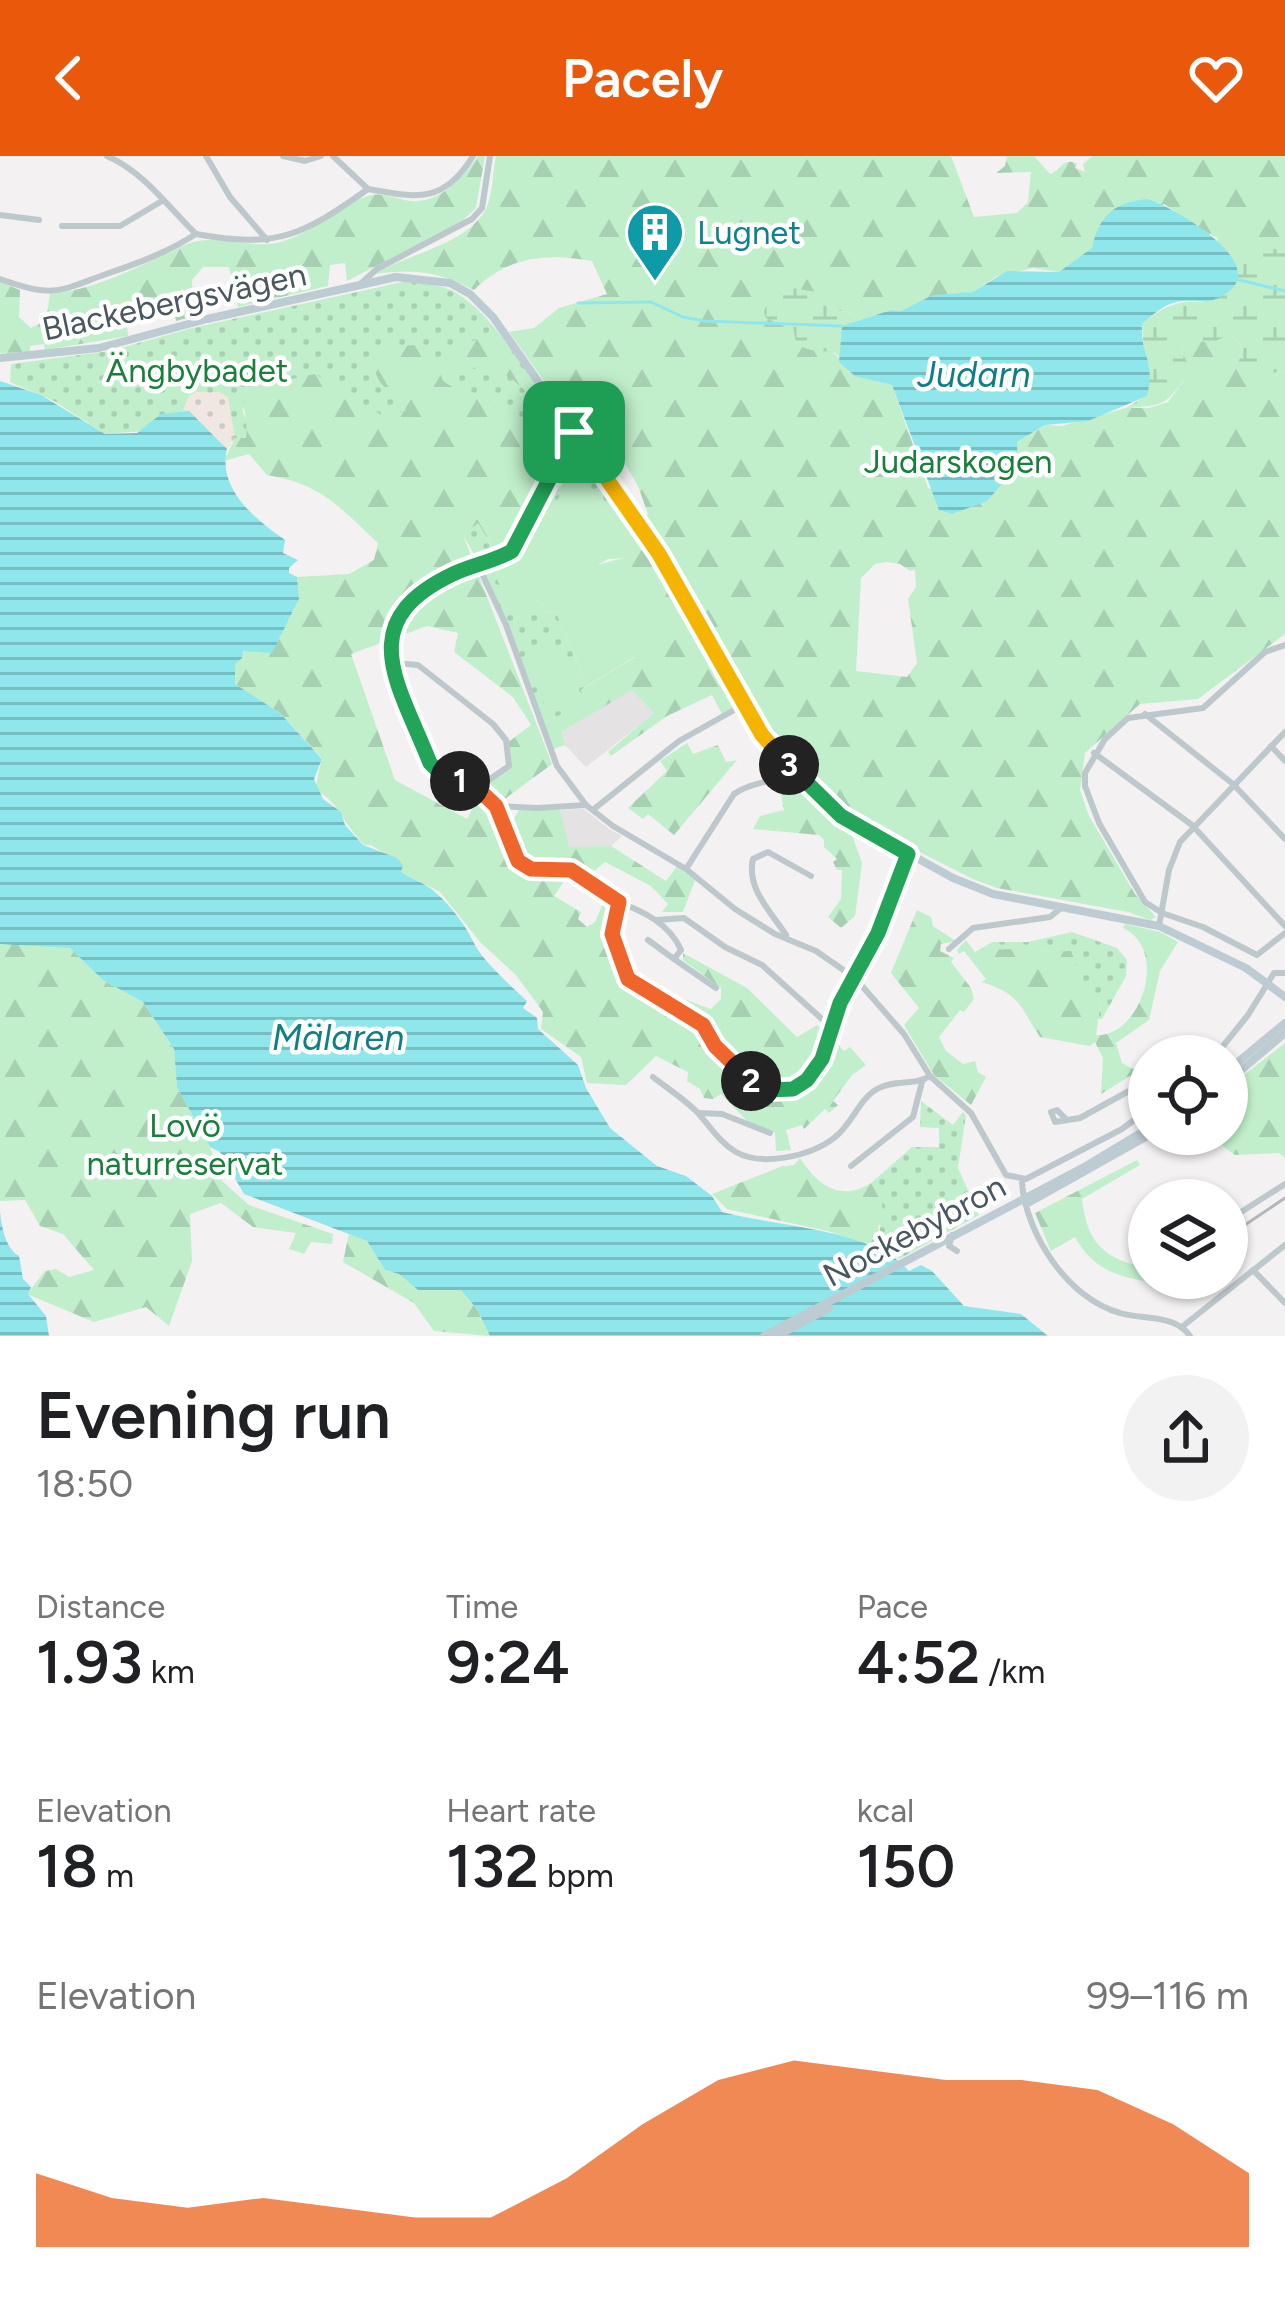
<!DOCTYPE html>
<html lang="en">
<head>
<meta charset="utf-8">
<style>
	:root { --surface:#fff; --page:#f2f2f2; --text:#202124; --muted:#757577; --accent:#ea580c }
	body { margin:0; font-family:Figtree,sans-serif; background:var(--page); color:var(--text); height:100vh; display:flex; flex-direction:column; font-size:45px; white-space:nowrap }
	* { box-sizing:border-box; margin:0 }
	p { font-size:39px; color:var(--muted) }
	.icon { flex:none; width:66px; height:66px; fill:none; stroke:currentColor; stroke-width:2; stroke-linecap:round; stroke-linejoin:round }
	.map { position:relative; height:1180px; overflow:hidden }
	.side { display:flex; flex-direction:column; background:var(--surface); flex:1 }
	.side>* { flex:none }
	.fabs { position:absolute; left:1128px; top:879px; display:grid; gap:24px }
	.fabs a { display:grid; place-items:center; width:120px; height:120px; border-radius:50%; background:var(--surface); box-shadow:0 3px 9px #0004; font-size:60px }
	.pin { position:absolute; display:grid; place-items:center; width:102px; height:102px; color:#fff; margin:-51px; border-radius:24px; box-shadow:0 6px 18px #0006 }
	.km { position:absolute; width:60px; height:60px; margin:-30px; border-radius:50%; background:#222; color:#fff; font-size:33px; line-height:60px; text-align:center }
	.round { display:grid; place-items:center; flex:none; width:126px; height:126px; border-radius:63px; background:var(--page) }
	.summary { display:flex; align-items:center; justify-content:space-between; height:204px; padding:0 36px }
	h1 { font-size:66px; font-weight:600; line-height:90px }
	.figures { display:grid; grid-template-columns:repeat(3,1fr); gap:18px; height:204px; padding:12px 36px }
	.figures div { display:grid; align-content:center }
	.figures b { font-size:60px; font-weight:600 }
	.figures small { font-size:33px; font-weight:400 }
	.figures p { font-size:33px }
	.chart { height:336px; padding:24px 36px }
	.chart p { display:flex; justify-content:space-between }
	.chart svg { width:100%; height:216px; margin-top:12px; fill:var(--accent); opacity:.7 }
	header { display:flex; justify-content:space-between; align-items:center; height:156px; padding:0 36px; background:var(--accent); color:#fff; font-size:54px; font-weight:600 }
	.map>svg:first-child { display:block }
	.education { fill:#e4e2e3 }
	.grass { fill:url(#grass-dots) }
	.forest { fill:url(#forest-firs); fill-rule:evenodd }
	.wetland { fill:url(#wetland-marsh) }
	.sand { fill:url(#sand-dots) }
	.garden { fill:#c1efcb }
	.water { fill:url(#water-rules) }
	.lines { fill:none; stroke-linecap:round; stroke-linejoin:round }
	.stream { stroke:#8fe7eb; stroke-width:3 }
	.street { stroke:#bdc8cd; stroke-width:6 }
	.secondary { stroke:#bdcbd2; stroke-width:8 }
	.tram { stroke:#b3b7bb; stroke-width:3 }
	.split-1-casing { stroke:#fff; stroke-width:24 }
	.split-2-casing { stroke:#fff; stroke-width:24 }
	.split-3-casing { stroke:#fff; stroke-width:24 }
	.split-4-casing { stroke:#fff; stroke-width:24 }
	.split-1 { stroke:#22a559; stroke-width:15 }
	.split-2 { stroke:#f0652b; stroke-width:15 }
	.split-3 { stroke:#22a559; stroke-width:15 }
	.split-4 { stroke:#f5b400; stroke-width:15 }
	.labels { text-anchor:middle; stroke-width:9; stroke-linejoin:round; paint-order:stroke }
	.culture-label { font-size:33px; fill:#0d838f; stroke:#fff; text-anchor:start }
	.street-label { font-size:33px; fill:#49585e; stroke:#fff }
	.park-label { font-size:33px; fill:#19803c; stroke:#fff }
	.water-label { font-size:36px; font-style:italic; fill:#107f84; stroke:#fff }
</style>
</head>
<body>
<header><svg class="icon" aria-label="back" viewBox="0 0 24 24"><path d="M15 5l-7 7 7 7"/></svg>Pacely<svg class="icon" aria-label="heart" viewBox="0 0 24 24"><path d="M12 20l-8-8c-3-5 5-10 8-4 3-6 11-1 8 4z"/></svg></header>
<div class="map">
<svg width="1285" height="1180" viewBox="0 0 1285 1180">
	<defs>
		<pattern id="grass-dots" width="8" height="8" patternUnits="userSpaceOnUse" patternTransform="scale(3)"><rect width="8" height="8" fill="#c1efcb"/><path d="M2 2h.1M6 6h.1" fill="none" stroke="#a7cfb1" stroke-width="1.8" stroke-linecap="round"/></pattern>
		<pattern id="forest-firs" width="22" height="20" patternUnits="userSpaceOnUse" patternTransform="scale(3)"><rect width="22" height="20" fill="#c1efcb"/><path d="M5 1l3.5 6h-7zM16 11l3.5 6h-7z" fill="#a7cfb1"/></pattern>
		<pattern id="wetland-marsh" width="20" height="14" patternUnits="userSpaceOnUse" patternTransform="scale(3)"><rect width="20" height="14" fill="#c1efcb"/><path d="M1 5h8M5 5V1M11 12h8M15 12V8" fill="none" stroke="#a7cfb1"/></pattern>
		<pattern id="sand-dots" width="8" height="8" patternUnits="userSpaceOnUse" patternTransform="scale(3)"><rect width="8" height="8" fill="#f0e8e0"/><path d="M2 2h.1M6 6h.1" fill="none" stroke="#cfc9c3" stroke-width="1.8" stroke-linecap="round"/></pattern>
		<pattern id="water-rules" width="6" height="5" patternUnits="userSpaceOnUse" patternTransform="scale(3)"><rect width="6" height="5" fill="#8fe7eb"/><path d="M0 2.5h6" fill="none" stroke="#77bec2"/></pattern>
	</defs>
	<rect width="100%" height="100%" fill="#f3f1f1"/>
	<!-- education -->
	<g class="education">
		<polygon points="632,533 655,557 586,611 565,589 560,576"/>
		<polygon points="584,653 609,673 622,680 611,690 568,692 560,654"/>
	</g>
	<!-- grass -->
	<g class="grass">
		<path d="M407 125C423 127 438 128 453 135 496 158 535 231 564 272L475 363 495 395 477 403 460 374 242 252 248 270 246 283 235 282 227 293 209 272 167 257 145 275 105 278 54 245 10 226 11 208 110 195 192 172Z"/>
		<path d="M575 290 637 373 629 383 573 316 557 345 549 342 512 402 516 462 537 444 547 455 556 456 587 530 581 534 585 545 544 568 484 416 486 410C525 393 529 374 547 338L552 339 557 330 561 331 575 305 568 298Z"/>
		<polygon points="1072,776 1117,792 1127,804 1126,820 1102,863 1098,863 1101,845 1087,837 1050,796 1042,792 977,799 975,796 992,786 1028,786"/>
		<polygon points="921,945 953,969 963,956 966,959 958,1012 979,1059 899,1103 899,1084 879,1082 882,1047 871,1027 912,991 939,991 939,972 920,971"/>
	</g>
	<!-- forest -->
	<g class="forest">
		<path d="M478 0H485L476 52 460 67 347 125 345 107 330 109 328 130 238 151 229 111H203L192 124 194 160 176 165 171 136 134 152 127 168 128 180 45 194 44 188 30 190V196L0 197V126L20 134 19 161 31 172 46 164 50 138C98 134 143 108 187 88 210 78 244 90 269 88 309 84 332 51 368 40 379 36 393 41 404 44 437 51 461 24 478 0Z"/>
		<path d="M496 0H951L974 61 1017 57 1028 46 1031 16 996 17 1005 10 1007 0H1034L1050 18C1061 15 1063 0 1077 8L1075 12 1085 16 1083 8 1093 0H1285V96L1220 76 1209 78 1164 48 1059 116 1033 112 997 120 973 136 933 140 901 155 891 154 855 166 853 157 835 154 828 146 787 169 794 175 796 188 832 195 855 219 892 229 928 332 987 345 1018 310 1017 286 1046 269 1062 270 1126 252H1149L1168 246 1191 215 1181 195 1189 185 1230 178 1243 191 1239 204 1245 220 1285 215V478L1198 543 1140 548 1085 597 1080 634 1089 660 1135 738 1156 761 1150 764 1128 756 997 732 973 723 856 664 784 595 759 562 644 364 648 358 638 330 596 257 581 258 577 271 509 176 534 172 559 152 607 138 592 105C546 97 509 100 474 134 440 116 413 112 375 118 408 97 473 88 488 48 493 33 493 15 496 0ZM887 406 900 408 910 415 915 414 916 431 908 443 917 507 907 521 856 515 861 422 875 408Z"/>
		<path d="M499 178 568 280 518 384 499 399 495 395 478 367 463 379 552 608 494 651 504 657 510 670 519 654H560L569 691 611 690 666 725 677 710 695 724 683 756H662L668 748 651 730 605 706 588 720 573 712 554 740 581 756 578 763 587 771 595 766 604 745H610L614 757 608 781 625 825 699 872 715 895 760 934 784 938 804 930 826 905 834 884 844 895 850 891 866 909 852 919 833 945 838 949 829 957 825 953 804 973 802 969 786 974 791 994 776 995 775 977 750 968 721 938 713 943 704 942 700 933 687 925 688 916 656 900 626 929 587 927 581 901 541 873 543 856 516 819 481 787 440 736 401 716 392 702 371 689H364C353 678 347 666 339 655 317 624 311 649 322 602L280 557 234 528C234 521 233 514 235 508 242 480 304 490 297 421L349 418 374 404 378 387C339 351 322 328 267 319L249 298 224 305 235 282H246C249 263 239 235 241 209L265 210 272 227 315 218 386 262 406 254 380 226 368 203 382 196 383 191 417 189 435 204 443 225 457 234 481 238 498 253 542 272 549 265C528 236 503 202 463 214L457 221 449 218 443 200 454 196 456 189ZM427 470 458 477 454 496 513 541 531 569 507 587 509 610 477 635 480 638 467 663 395 624 351 498Z"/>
		<polygon points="637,373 657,401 737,549 722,558 712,539 667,560 611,600 608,596 654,557 632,534 561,576 565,589 553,593 544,568 584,545 581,534 635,501 596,409 628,401 621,392"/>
		<polygon points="687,587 693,598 718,589 726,606 737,604 674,679 648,658 643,663 628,652 667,615 660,605"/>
		<polygon points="790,623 852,679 862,707 855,760 841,772 828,761 841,743 842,714 837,714 833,706 837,703 824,691 824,684 819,679 753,673 760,660 784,654 779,629"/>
		<polygon points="917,754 931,761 933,770 956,785 941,788 940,795 954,802 951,806 971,832 974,843 964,856 960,854 939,881 946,895 963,908 975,905 978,916 986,921 971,949 934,919 904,869 919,852 891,817"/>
		<path d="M1125 768 1160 776 1178 786 1160 815 1149 864 1116 887 1122 907 1143 918 1130 920 1101 938 1103 902 1095 886 1090 890 1040 881C1019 850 1021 838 981 826L986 823 964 795 959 798 957 794 966 784 977 799 986 794 1042 792 1050 796 1071 795 1087 837 1101 845 1096 879C1139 883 1171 794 1123 772Z"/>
		<polygon points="26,787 70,791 103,824 143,846 174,893 177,931 210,991 222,1025 249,1049 333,1078 332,1088 311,1086 304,1098 289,1093 296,1077 253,1071 221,1047 190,1058 192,1105 169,1170 146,1151 94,1166 27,1138 45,1115 56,1113 69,1121 94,1114 63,1078 40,1070 25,1044 0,1045 0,788"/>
		<path d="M683 797 747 832 797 881 817 869 827 877C817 909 804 935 767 931L674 850 681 842 711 853 721 843V832L683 804Z"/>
		<polygon points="1285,887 1285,1002 1279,997 1235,999 1217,986 1210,987 1206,978 1227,978 1227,932"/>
		<path d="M800 1002C818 1030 841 1046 871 1027L882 1047 884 1066 878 1070 879 1081 899 1083V1103L887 1094 827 1075 727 1053 712 1038 780 1011 794 1009Z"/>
		<path d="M1137 1004 1140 1009 1082 1043C1087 1087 1104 1104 1149 1112V1122H1182L1172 1129C1130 1123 1097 1121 1075 1081L1051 1095 1035 1057Z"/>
		<polygon points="349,1077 367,1085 385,1114 399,1118 418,1134 461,1133 477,1153 490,1180 434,1175 414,1147 343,1106"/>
	</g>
	<!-- wetland -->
	<g class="wetland">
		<path d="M1220 75 1285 96V215L1245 221 1237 211 1243 191 1230 178 1214 186 1189 185 1181 195 1192 215C1163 248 1171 249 1126 252L1147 239 1142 168C1164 150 1176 144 1204 146L1218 82 1209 78Z"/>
		<path d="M792 132 823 137 835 154 853 157 855 166 842 171 840 201 832 195C821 197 806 194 796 188L794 175 766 162 764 155 772 137Z"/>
	</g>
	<!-- sand -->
	<polygon class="sand" points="196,236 219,236 228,241 235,282 227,293 189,255 183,254 189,240"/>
	<!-- garden -->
	<g class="garden">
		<path d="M573 316 629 383 622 392 629 402 608 403 597 409 673 483 646 510 634 501 587 530 556 456 547 455 537 444 517 462 491 412C523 397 533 371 549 341L557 344Z"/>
		<polygon points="561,489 582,545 548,558 526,502"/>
	</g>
	<!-- water -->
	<g class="water">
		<path d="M1147 43C1173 50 1280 112 1220 141 1207 148 1197 144 1183 145 1166 146 1155 157 1142 168 1140 199 1156 205 1147 240L1088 265 1045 269 1017 286 1018 310 987 345 952 358 939 354 892 229 855 220 839 206 842 170 891 154 901 155 933 139 973 136 1007 115 1059 116 1092 92C1099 60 1114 46 1147 43Z"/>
		<path d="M0 225 41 239 105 278 137 277 161 258 189 255 227 293C217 333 256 364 285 384L283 397 298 404 289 412V417L297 421 299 443 272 497 243 495 242 502 235 508V528L280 557 322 603 314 623 323 643 341 656 345 669 363 689 397 702 403 709 401 716C412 723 425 727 435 736 452 751 466 770 475 789 483 805 514 833 527 845L523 852 537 862 538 873 578 909 586 932 610 972 657 1010 686 1020 712 1040 722 1056C774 1070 874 1073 909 1115L921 1109 932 1115 964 1150 1021 1158 1048 1180H490L477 1153 461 1134H418L399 1118 385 1114 367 1085 244 1038 220 996 210 991 177 931 174 893 143 846 103 824 70 792 0 788Z"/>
		<path d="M0 1056C2 1071 5 1092 19 1100L23 1123 31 1131 28 1138 46 1160 49 1180H0Z"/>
	</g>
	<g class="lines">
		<!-- stream -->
		<g class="stream">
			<polyline points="1235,123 1285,135"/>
			<polyline points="578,147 651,146 683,161 704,165 842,170"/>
		</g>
		<!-- street -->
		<g class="street">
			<path d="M107 0C144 16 168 51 196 78"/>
			<polyline points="206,0 230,41 267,84"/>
			<polyline points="283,0 305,5 321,0"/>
			<polyline points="333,0 368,33"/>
			<polyline points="0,59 39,64"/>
			<polyline points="62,70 120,70 162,45"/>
			<path d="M0 123C56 143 58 135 109 117 141 106 168 96 196 78 278 93 303 79 368 33 417 42 444 48 473 0"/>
			<polyline points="359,129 377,113 472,63 482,52 490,0"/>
			<path d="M574 276C560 307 537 367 515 391 502 405 475 408 457 416 351 465 397 523 430 607 448 625 474 627 492 646 508 661 505 688 518 705 531 721 556 708 572 714 589 720 601 739 618 746 643 755 670 768 681 794L674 803 648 784"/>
			<polyline points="477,407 506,469 557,610 586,649 613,670 686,713 735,753 775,778 816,795 855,822 904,878 930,920 971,957 1006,1019 1026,1023 1122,973 1149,953"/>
			<polyline points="1285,489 1265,496 1203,552 1128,562 1105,583 1085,617 1085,630 1099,667 1145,746 1162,757 1203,771 1257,799 1285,777"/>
			<polyline points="394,507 418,509 493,568 506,584 509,610 477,632"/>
			<polyline points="1145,558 1233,628 1285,683"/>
			<polyline points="1271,590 1285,605"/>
			<polyline points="1094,597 1192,669 1285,770"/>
			<polyline points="497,650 537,652 586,649"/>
			<polyline points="594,653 679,585 743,549"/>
			<path d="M686 713 734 638C753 624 771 630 792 612"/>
			<polyline points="619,746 612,778 628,823 703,869 715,889 753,927 779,936 807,924 822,903 840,847 878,777 908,698"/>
			<polyline points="657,764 684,762 725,791 762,809 832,872"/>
			<polyline points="1159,770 1169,714 1180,686 1285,576"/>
			<path d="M786 779C771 756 746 732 753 703L768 696 811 720"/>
			<polyline points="949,793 973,772 1050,761 1061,752"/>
			<polyline points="674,803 716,832"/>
			<polyline points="1215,900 1248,859 1274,817 1285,817"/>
			<path d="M653 921C667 932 684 943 697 956 710 970 718 985 736 996 762 1011 811 1000 834 982 851 970 859 943 877 933 894 923 915 930 930 920"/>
			<polyline points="700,957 722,958 770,977"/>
			<polyline points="1066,963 1057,954 1051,956 1055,966 1080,962 1138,930 1149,929"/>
			<polyline points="851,1010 913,961 922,926"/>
			<path d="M1022 1027C1026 1078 1068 1143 1120 1157 1143 1164 1175 1158 1190 1180"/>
			<polyline points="1227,1065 1285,1028"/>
			<polyline points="952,1079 949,1090 957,1095"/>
			<polyline points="1253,1114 1285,1147"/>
			<polyline points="1183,1170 1285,1089"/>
		</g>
		<!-- secondary -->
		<g class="secondary">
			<polyline points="0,202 99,192 207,163 396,121 450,127 470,138 493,161 659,398 762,579 841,660 953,722 993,738 1159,770 1246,812 1285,841"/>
			<polyline points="1227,915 1285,867"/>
			<polyline points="1227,926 1285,877"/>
			<polyline points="1028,1047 1151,978"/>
			<polyline points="764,1180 1086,1010 1149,972"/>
			<polyline points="777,1180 829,1152"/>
		</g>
		<!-- tram -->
		<polyline class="tram" points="1239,1073 1285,1042"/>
	</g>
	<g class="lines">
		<!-- split-1 casing -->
		<g class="split-1-casing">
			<path id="split-1" d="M460 625 439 616 430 607C399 528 352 467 451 419 471 409 493 406 512 395L574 276"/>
		</g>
		<!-- split-2 casing -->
		<g class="split-2-casing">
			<polyline id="split-2" points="460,625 477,632 496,650 518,705 531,713 571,714 619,746 612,778 628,823 703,869 715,890 751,925"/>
		</g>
		<!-- split-3 casing -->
		<g class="split-3-casing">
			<polyline id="split-3" points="751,925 768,934 793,933 807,924 822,903 840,847 878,777 908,698 841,660 789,609"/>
		</g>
		<!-- split-4 casing -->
		<g class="split-4-casing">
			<polyline id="split-4" points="574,276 659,398 762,579 789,609"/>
		</g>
		<!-- split-1 -->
		<use href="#split-1" class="split-1"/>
		<!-- split-2 -->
		<use href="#split-2" class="split-2"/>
		<!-- split-3 -->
		<use href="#split-3" class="split-3"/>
		<!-- split-4 -->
		<use href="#split-4" class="split-4"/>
	</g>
	<!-- icons -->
	<defs>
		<g id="building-pin" transform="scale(3)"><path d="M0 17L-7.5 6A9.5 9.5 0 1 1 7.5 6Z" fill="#0f9aa8" stroke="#fff"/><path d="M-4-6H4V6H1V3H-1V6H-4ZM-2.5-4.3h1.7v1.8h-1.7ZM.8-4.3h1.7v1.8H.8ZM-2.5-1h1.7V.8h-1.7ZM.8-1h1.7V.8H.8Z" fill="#fff"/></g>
	</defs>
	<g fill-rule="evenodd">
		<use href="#building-pin" x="655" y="76"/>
	</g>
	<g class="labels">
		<!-- culture labels -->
		<g class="culture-label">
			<text x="697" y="88">Lugnet</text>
		</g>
		<!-- street labels -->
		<g class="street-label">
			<text transform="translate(174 145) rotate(-12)" y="12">Blackebergsvägen</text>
			<text transform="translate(914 1074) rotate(-28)" y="12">Nockebybron</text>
		</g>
		<!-- park labels -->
		<g class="park-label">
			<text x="197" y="226">Ängbybadet</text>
			<text x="958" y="317">Judarskogen</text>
			<text x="185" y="981">Lovö<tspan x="185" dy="38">naturreservat</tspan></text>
		</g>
		<!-- water labels -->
		<g class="water-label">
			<text x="974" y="231">Judarn</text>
			<text x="338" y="894">Mälaren</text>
		</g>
	</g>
</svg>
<div class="fabs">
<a><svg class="icon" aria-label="locate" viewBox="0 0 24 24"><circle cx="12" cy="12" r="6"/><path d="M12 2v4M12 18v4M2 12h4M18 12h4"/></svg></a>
<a><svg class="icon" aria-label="layers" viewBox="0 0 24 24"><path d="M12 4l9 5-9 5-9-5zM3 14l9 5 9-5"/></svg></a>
</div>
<div class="pin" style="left:574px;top:276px;background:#1e9e55"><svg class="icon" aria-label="arrive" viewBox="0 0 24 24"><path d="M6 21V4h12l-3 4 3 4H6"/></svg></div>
<b class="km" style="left:460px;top:625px">1</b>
<b class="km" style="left:751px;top:925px">2</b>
<b class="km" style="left:789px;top:609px">3</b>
</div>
<section class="side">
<div class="summary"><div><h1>Evening run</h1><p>18:50</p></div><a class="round"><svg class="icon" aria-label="share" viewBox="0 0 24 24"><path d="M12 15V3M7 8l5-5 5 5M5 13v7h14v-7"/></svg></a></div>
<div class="figures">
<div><p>Distance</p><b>1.93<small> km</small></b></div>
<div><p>Time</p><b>9:24</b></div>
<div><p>Pace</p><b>4:52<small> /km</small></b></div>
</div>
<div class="figures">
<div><p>Elevation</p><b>18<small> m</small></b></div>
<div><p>Heart rate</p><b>132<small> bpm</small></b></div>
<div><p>kcal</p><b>150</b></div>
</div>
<div class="chart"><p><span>Elevation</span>99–116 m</p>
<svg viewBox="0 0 160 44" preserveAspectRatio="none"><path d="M0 44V29L10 34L20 36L30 34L40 36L50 38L60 38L70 30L80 19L90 10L100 6L110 8L120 10L130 10L140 12L150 19L160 29V44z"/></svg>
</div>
</section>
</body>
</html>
